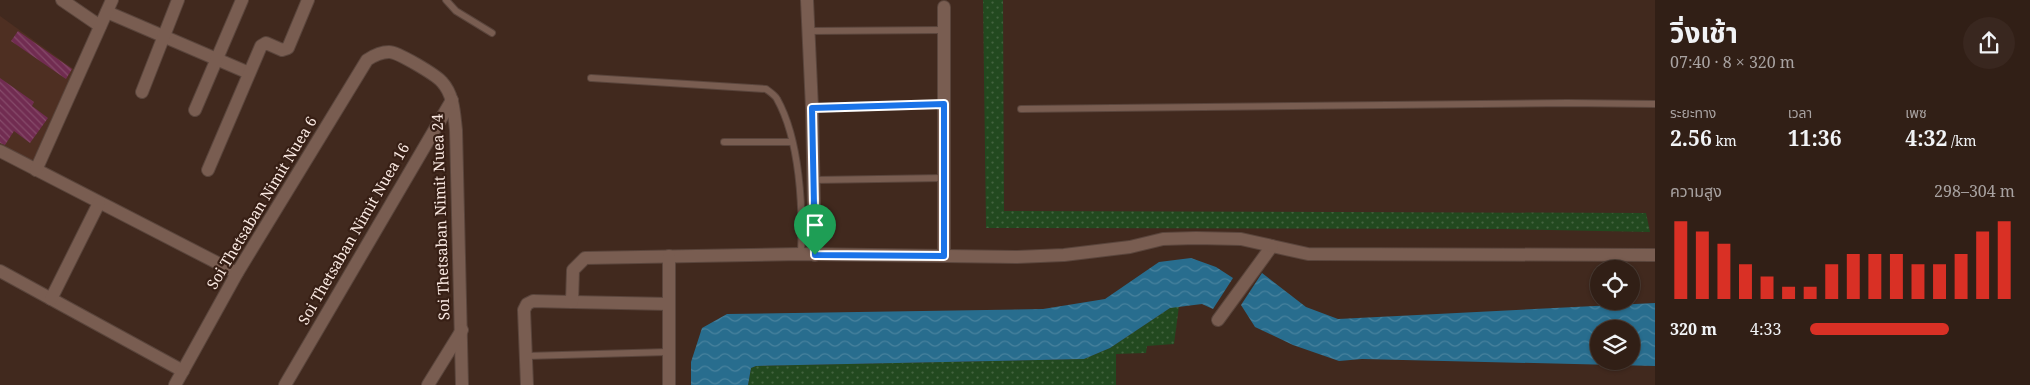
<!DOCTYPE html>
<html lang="th">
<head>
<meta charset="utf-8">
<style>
	:root { --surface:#311f16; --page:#39271f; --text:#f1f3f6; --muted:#a8a2a1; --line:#4c3d35; --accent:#d93025 }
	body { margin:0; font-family:"Noto Serif","Noto Sans Thai",serif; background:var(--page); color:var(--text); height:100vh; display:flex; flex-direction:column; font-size:19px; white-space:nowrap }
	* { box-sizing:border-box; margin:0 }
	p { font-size:16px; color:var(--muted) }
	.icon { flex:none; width:28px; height:28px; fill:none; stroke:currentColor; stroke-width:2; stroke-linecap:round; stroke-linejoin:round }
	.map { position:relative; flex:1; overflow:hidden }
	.panel { display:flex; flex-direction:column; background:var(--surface); width:375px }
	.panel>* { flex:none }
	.buttons { position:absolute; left:1590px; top:260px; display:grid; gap:10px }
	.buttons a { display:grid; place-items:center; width:50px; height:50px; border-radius:50%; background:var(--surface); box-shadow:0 1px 4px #0004,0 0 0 1px var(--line); font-size:25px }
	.pin { position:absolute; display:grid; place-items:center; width:42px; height:42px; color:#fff; margin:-51px -21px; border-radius:50% 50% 50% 0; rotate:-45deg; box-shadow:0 0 5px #0007 }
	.pin .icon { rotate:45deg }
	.round { display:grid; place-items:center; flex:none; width:52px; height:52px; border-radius:26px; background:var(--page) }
	.headline { display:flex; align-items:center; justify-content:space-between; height:85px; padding:0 15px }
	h1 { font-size:28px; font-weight:700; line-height:38px }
	.stats { display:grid; grid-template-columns:repeat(3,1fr); gap:8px; height:85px; padding:5px 15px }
	.stats div { display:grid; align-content:center }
	.stats b { font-size:21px; font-weight:700 }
	.stats small { font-size:14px; font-weight:400 }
	.stats p { font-size:14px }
	.chart { height:140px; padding:10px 15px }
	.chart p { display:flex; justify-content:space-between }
	.chart svg { width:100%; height:90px; margin-top:5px; stroke:var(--accent); stroke-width:6 }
	ul { padding:0 15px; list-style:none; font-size:16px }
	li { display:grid; grid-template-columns:80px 60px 1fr; align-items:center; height:38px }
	li i { height:12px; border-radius:6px; background:var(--accent) }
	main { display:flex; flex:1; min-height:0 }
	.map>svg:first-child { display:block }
	.built { fill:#4e2f22 }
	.green { fill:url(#green-dots) }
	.water { fill:url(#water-waves); fill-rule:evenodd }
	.building { fill:url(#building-back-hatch) }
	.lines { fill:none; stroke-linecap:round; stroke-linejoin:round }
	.service-casing { stroke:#5a453c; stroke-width:8 }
	.minor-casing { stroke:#5a453c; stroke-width:14 }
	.service { stroke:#795d51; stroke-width:6 }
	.minor { stroke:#795d51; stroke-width:12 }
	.route-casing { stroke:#fff; stroke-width:10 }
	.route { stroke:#1a73e8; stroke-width:6 }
	.labels { text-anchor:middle; stroke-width:4.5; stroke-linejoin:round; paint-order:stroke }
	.street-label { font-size:15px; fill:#fae9e2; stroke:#371f15 }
</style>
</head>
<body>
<main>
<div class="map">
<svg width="1655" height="385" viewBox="0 0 1655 385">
	<defs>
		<pattern id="green-dots" width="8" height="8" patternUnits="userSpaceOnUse" patternTransform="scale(1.25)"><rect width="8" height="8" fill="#22491f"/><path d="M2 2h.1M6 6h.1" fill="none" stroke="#43633f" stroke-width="1.8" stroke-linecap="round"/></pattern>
		<pattern id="water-waves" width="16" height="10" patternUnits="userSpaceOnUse" patternTransform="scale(1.25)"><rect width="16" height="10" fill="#286d8e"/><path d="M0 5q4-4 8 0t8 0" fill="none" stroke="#48829e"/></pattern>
		<pattern id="building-back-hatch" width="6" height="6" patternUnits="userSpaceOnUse" patternTransform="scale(1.25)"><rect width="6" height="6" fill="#712c51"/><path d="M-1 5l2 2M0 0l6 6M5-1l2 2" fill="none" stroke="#864b6a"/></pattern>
	</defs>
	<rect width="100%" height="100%" fill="#41291e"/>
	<!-- built -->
	<polygon class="built" points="0,16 75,70 34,163 0,146"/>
	<!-- green -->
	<g class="green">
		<polygon points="983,0 1003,0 1004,211 1646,213 1650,232 1502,229 986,228"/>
		<polygon points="1179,306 1174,344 1147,346 1146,353 1116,354 1116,385 748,385 751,368 756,366 1084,359 1110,348 1170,308"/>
	</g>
	<!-- water -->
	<g class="water">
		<polygon points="1191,258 1216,267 1233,278 1213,309 1202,304 1170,308 1110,348 1084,359 756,366 751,368 748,385 691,385 691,362 702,328 727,314 1043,309 1105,299 1159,262"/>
		<path d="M1262 273 1306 307 1338 319 1655 303V366L1362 359 1339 361 1293 345 1255 327 1241 305ZM1599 329H1631V361H1599Z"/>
	</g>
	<!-- building -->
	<g class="building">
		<polygon points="18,31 72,69 66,79 11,41"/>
		<polygon points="0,78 34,102 32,106 48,118 30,143 14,131 5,145 0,143"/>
	</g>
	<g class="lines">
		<!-- service casing -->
		<g class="service-casing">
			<g id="service">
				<polyline points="446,0 456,11 492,33"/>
				<polyline points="809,31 944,30"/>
				<path d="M591 78 766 89C770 92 775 95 777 99 800 140 803 208 801 254"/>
				<polyline points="812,108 944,104"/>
				<polyline points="1021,109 1567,103 1655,104"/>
				<polyline points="724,142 792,142"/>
				<polyline points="813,180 944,178"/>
				<polyline points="526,356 668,352"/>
			</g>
		</g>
		<!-- minor casing -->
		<g class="minor-casing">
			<g id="minor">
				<polyline points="62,0 100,26"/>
				<polyline points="807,0 812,108 815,255"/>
				<polyline points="944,7 944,256"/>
				<polyline points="107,12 249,73"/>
				<polyline points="142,92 178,0"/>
				<polyline points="195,110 242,0"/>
				<polyline points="0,151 237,273"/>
				<polyline points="36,170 112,0"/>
				<polyline points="208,170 261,46 266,43 282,50 288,48 308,0"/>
				<polyline points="0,271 183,371"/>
				<polyline points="51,299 99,203"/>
				<polyline points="572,302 669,304"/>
				<polyline points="1218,320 1272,246 1308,254 1655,255"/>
				<path d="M175 385 237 273 367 60C373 56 381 52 389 52 398 52 436 75 442 82 454 95 454 114 456 130L462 385"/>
				<polyline points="285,385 452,100"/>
				<polyline points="428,385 462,330"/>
				<polyline points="527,385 524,310 527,304 533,301 572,302 573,270 585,258 801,254 1017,257 1064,255 1130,247 1163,239 1196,238 1241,239 1272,246"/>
				<polyline points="669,385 669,256"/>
			</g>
		</g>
		<!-- service -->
		<use href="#service" class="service"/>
		<!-- minor -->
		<use href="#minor" class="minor"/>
	</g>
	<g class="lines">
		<!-- route casing -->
		<g class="route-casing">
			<polygon id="route" points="944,104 944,256 815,255 812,108"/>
		</g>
		<!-- route -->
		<use href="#route" class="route"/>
	</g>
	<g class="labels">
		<!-- street labels -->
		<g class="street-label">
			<text transform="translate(262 203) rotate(-59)" y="5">Soi Thetsaban Nimit Nuea 6</text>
			<text transform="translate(441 217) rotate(-92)" y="5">Soi Thetsaban Nimit Nuea 24</text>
			<text transform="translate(354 234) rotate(-60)" y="5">Soi Thetsaban Nimit Nuea 16</text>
		</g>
	</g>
</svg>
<div class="buttons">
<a><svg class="icon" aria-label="locate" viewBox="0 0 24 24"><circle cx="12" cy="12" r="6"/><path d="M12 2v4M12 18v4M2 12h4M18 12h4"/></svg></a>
<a><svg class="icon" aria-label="layers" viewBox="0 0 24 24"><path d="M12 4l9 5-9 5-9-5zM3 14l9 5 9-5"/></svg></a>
</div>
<div class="pin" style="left:815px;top:255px;background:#1e9e55"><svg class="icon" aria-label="arrive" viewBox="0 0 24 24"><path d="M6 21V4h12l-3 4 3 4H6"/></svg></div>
</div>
<section class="panel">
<div class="headline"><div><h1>วิ่งเช้า</h1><p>07:40 · 8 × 320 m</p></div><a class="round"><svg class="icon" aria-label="share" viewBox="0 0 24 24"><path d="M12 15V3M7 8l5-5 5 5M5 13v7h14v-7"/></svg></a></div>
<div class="stats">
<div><p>ระยะทาง</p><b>2.56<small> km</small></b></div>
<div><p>เวลา</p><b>11:36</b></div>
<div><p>เพซ</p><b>4:32<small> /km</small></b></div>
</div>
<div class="chart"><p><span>ความสูง</span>298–304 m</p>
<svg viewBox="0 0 160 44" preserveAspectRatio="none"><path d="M5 44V6M15 44V11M25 44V17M35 44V27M45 44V33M55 44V38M65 44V38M75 44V27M85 44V22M95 44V22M105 44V22M115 44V27M125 44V27M135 44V22M145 44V11M155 44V6"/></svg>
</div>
<ul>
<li><b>320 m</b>4:33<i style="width:68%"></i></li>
</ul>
</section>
</main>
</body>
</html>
